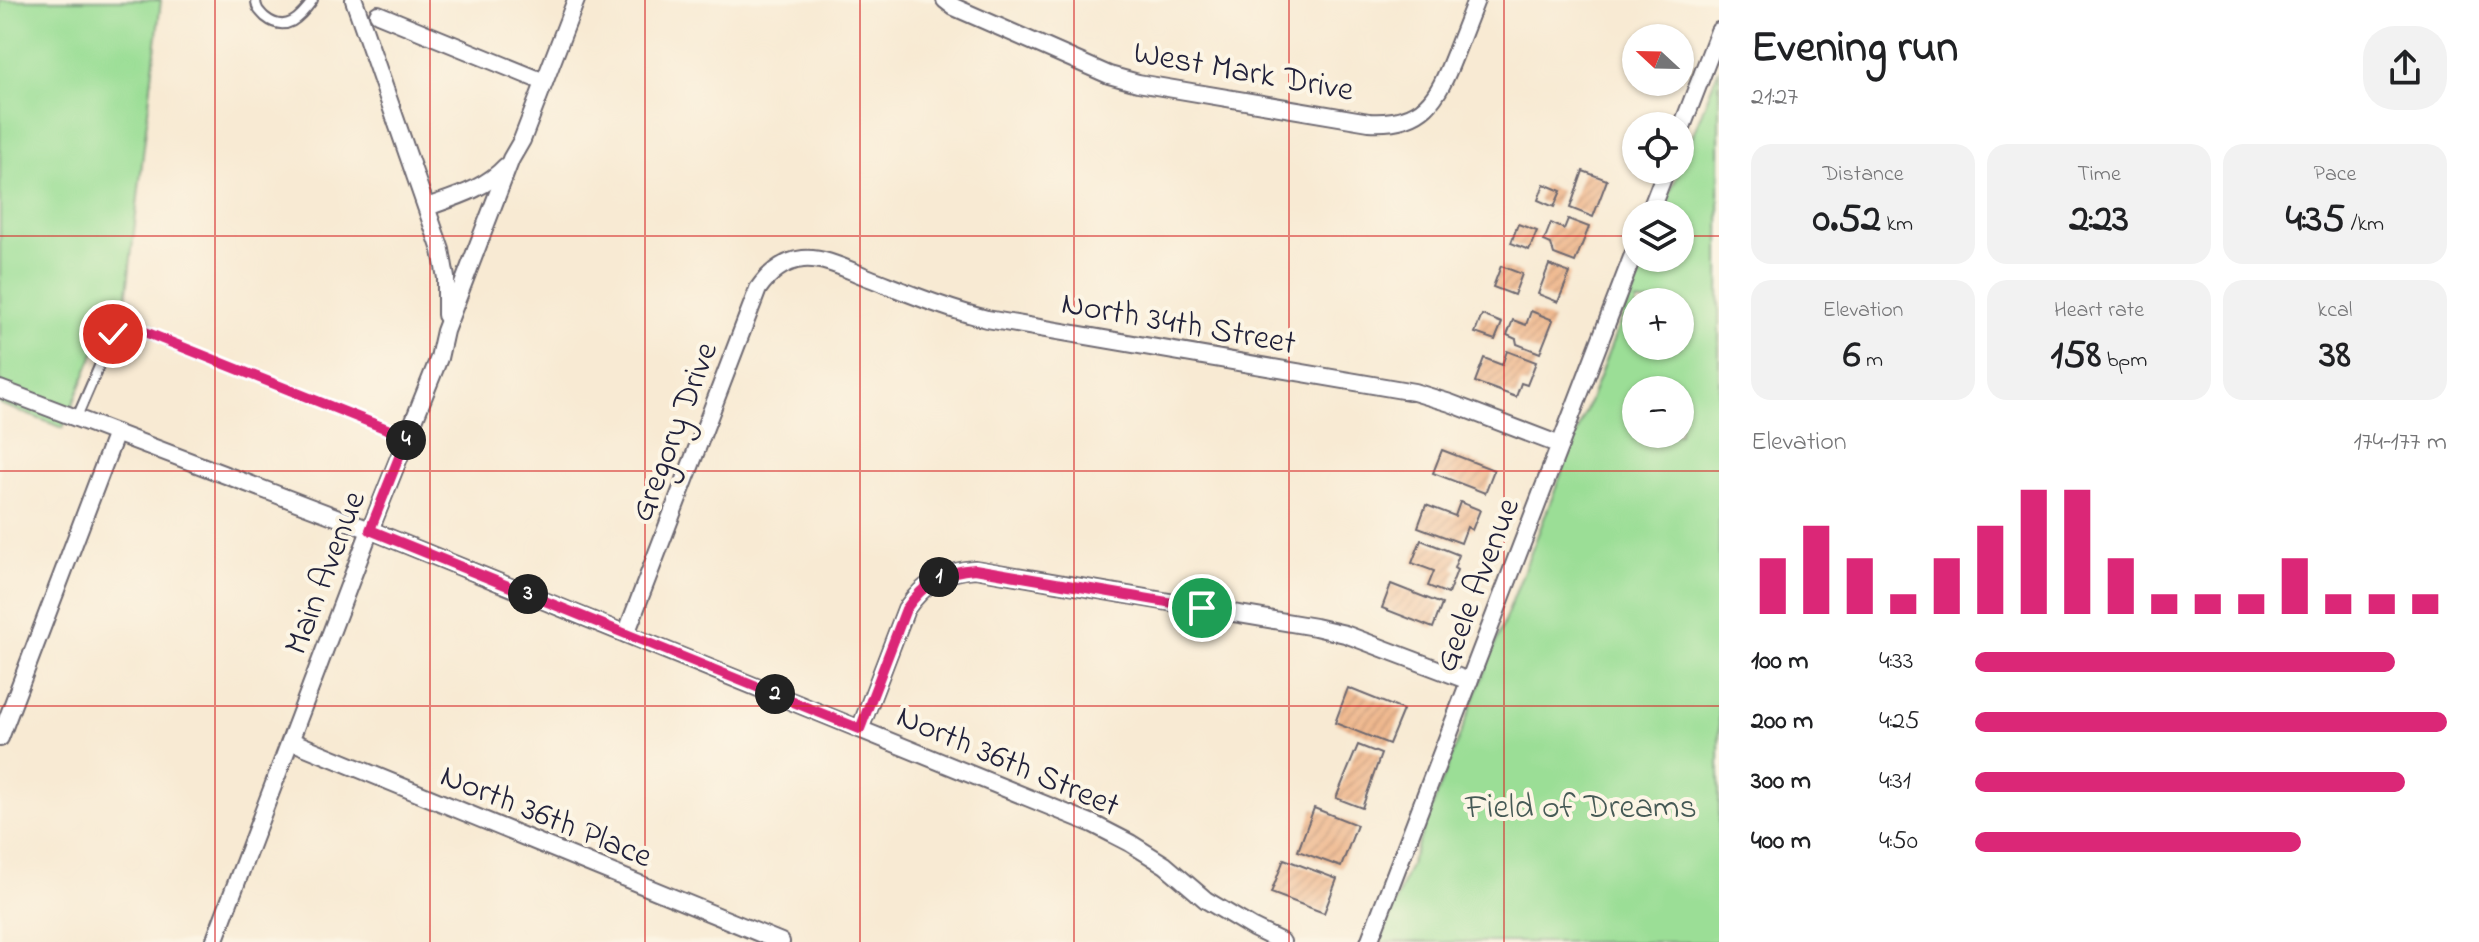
<!DOCTYPE html>
<html lang="en">
<head>
<meta charset="utf-8">
<style>
	:root { --surface:#fff; --page:#f2f2f2; --text:#202124; --muted:#757577; --accent:#db2777 }
	body { margin:0; font-family:"Indie Flower",sans-serif; background:var(--page); color:var(--text); height:100vh; display:flex; flex-direction:column; font-size:30px; white-space:nowrap }
	* { box-sizing:border-box; margin:0 }
	p { font-size:26px; color:var(--muted) }
	.icon { flex:none; width:44px; height:44px; fill:none; stroke:currentColor; stroke-width:2; stroke-linecap:round; stroke-linejoin:round }
	.map { position:relative; flex:1; overflow:hidden }
	.side { display:flex; flex-direction:column; background:var(--surface); width:760px }
	.side>* { flex:none }
	.needle { width:52px; rotate:292deg }
	.buttons { position:absolute; left:1622px; top:24px; display:grid; gap:16px }
	.buttons a { display:grid; place-items:center; width:72px; height:72px; border-radius:50%; background:var(--surface); box-shadow:0 2px 6px #0004; font-size:40px }
	.pin { position:absolute; display:grid; place-items:center; width:68px; height:68px; color:#fff; margin:-34px; border:4px solid #fff; border-radius:50%; box-shadow:0 2px 8px #0007 }
	.km { position:absolute; width:40px; height:40px; margin:-20px; border-radius:50%; background:#222; color:#fff; font-size:22px; line-height:40px; text-align:center }
	.round { display:grid; place-items:center; flex:none; width:84px; height:84px; border-radius:32px; background:var(--page) }
	.headline { display:flex; align-items:center; justify-content:space-between; height:136px; padding:0 32px }
	h1 { font-size:44px; font-weight:700; line-height:60px }
	.stats { display:grid; grid-template-columns:repeat(3,1fr); gap:12px; height:136px; padding:8px 32px }
	.stats div { display:grid; align-content:center; border-radius:20px; background:var(--page); text-align:center }
	.stats b { font-size:40px; font-weight:700 }
	.stats small { font-size:22px; font-weight:400 }
	.stats p { font-size:22px }
	.chart { height:224px; padding:16px 32px }
	.chart p { display:flex; justify-content:space-between }
	.chart svg { width:100%; height:144px; margin-top:8px; stroke:var(--accent); stroke-width:6 }
	ul { padding:0 32px; list-style:none; font-size:26px }
	li { display:grid; grid-template-columns:128px 96px 1fr; align-items:center; height:60px }
	li i { height:20px; border-radius:10px; background:var(--accent) }
	main { display:flex; flex:1; min-height:0 }
	.map>svg:first-child { display:block }
	.green { fill:#9bde96; stroke:#5e8068; stroke-width:2; fill-rule:evenodd }
	.building { fill:url(#building-hatch) }
	.lines { fill:none; stroke-linecap:round; stroke-linejoin:round }
	.lane-casing { stroke:#6d6870; stroke-width:12 }
	.street-casing { stroke:#6d6870; stroke-width:20 }
	.lane { stroke:#fff; stroke-width:8 }
	.street { stroke:#fff; stroke-width:16 }
	.route-casing { stroke:#fff; stroke-width:16 }
	.route { stroke:#db2777; stroke-width:10 }
	.grid { fill:none; stroke:#d62828; stroke-width:2; stroke-opacity:0.55 }
	.labels { text-anchor:middle; stroke-width:8; stroke-linejoin:round; paint-order:stroke }
	.street-label { font-size:34px; fill:#22223b; stroke:#fcf5e5 }
	.park-label { font-size:34px; fill:#465a56; stroke:#fcf5e5 }
</style>
</head>
<body>
<main>
<div class="map">
<svg width="1719" height="942" viewBox="0 0 1719 942">
	<defs>
		<pattern id="building-hatch" width="6" height="6" patternUnits="userSpaceOnUse" patternTransform="scale(2)"><rect width="6" height="6" fill="#eeb58a"/><path d="M-1 1l2-2M0 6l6-6M5 7l2-2" fill="none" stroke="#cc9b78"/></pattern>
	</defs>
	<rect width="100%" height="100%" fill="#fcf5e5"/>
	<filter id="ink" filterUnits="userSpaceOnUse"><feTurbulence type="fractalNoise" baseFrequency=".0125" numOctaves="2"/><feDisplacementMap in="SourceGraphic" scale="16" xChannelSelector="R" yChannelSelector="G"/><feConvolveMatrix kernelMatrix="1 2 1 2 8 2 1 2 1" color-interpolation-filters="sRGB"/></filter>
	<filter id="wash" filterUnits="userSpaceOnUse"><feTurbulence type="fractalNoise" baseFrequency=".006" numOctaves="4" result="noise"/><feDisplacementMap in="SourceGraphic" scale="32" xChannelSelector="R" yChannelSelector="G"/><feGaussianBlur stdDeviation="1.8" result="paint"/><feColorMatrix in="noise" values="0 0 0 0 0 0 0 0 0 0 0 0 0 0 0 0 0 1.4 0 .05"/><feComposite in="paint" operator="in"/></filter>
	<g filter="url(#wash)">
		<rect width="100%" height="100%" fill="#f8ead3"/>
		<!-- green -->
		<g class="green">
			<polygon points="0,0 161,0 124,318 111,313 63,428 0,404"/>
			<path d="M1719 68V942H1380L1645 258H1680V214H1662ZM1636 302H1680V346H1636ZM1636 390H1680V434H1636Z"/>
		</g>
		<g id="blocks">
			<!-- building -->
			<g class="building">
				<polygon points="1583,171 1607,180 1593,217 1570,208"/>
				<polygon points="1544,184 1561,191 1554,207 1538,200"/>
				<polygon points="1568,219 1589,227 1575,262 1554,254 1551,244 1544,241 1551,223 1564,229"/>
				<polygon points="1518,224 1537,231 1529,250 1511,243"/>
				<polygon points="1549,265 1570,273 1558,302 1538,294"/>
				<polygon points="1501,266 1522,274 1514,295 1493,287"/>
				<polygon points="1531,311 1553,320 1540,353 1517,344 1516,339 1507,335 1513,320 1526,325"/>
				<polygon points="1482,315 1502,323 1495,340 1475,333"/>
				<polygon points="1507,351 1536,362 1527,385 1521,383 1516,397 1475,382 1484,358 1502,365"/>
				<polygon points="1442,450 1494,470 1485,493 1433,473"/>
				<polygon points="1460,502 1480,510 1472,530 1467,527 1461,543 1418,527 1426,505 1455,516"/>
				<polygon points="1421,540 1459,555 1454,568 1457,570 1448,594 1428,586 1434,571 1412,563"/>
				<polygon points="1391,584 1442,604 1433,628 1382,608"/>
				<polygon points="1348,688 1403,710 1389,744 1335,723"/>
				<polygon points="1358,745 1381,754 1362,808 1336,798"/>
				<polygon points="1314,808 1357,825 1341,867 1298,851"/>
				<polygon points="1284,859 1337,879 1324,913 1271,893"/>
			</g>
		</g>
	</g>
	<g filter="url(#ink)">
		<use href="#blocks" fill-opacity="0" stroke="#6d6870" stroke-width="2"/>
		<g class="lines">
			<!-- lane casing -->
			<g class="lane-casing">
				<g id="lane">
					<path d="M256 0C256 8 259 11 265 17 286 34 300 18 313 0"/>
					<polyline points="77,417 113,334 120,327 130,327 407,437"/>
				</g>
			</g>
			<!-- street casing -->
			<g class="street-casing">
				<g id="street">
					<polyline points="354,0 441,250 446,278 446,315"/>
					<path d="M945 0 954 7 1109 75 1138 83 1369 122C1424 125 1437 100 1455 54 1462 36 1469 18 1476 0"/>
					<polyline points="378,14 544,82"/>
					<polyline points="1680,132 1719,31"/>
					<path d="M427 207C455 197 485 189 506 166"/>
					<polyline points="1649,214 1666,170"/>
					<polyline points="0,389 370,530 1093,824 1130,843 1165,865 1206,900 1253,928 1282,942"/>
					<path d="M626 634 758 289C769 273 783 261 803 259 825 257 848 270 869 278 908 293 946 309 987 319L1414 392 1450 403 1560 445"/>
					<path d="M860 729 906 609C924 583 944 571 975 569L1315 627 1345 634 1469 681"/>
					<polyline points="0,738 116,433"/>
					<polyline points="291,741 781,942"/>
					<polyline points="214,942 370,530 439,358 445,331 511,159 522,140 576,0"/>
					<polyline points="1369,942 1636,247"/>
				</g>
			</g>
			<!-- lane -->
			<use href="#lane" class="lane"/>
			<!-- street -->
			<use href="#street" class="street"/>
		</g>
	</g>
	<g class="lines" filter="url(#ink)">
		<!-- route casing -->
		<g class="route-casing">
			<path id="route" d="M113 334 120 327H130L145 332 407 437 370 530 860 729 906 609C924 583 944 571 975 569L1202 608"/>
		</g>
		<!-- route -->
		<use href="#route" class="route"/>
	</g>
	<!-- grid -->
	<path class="grid" d="M215 0V942M430 0V942M645 0V942M860 0V942M1074 0V942M1289 0V942M1504 0V942M0 236H1636M1680 236H1719M0 471H1719M0 706H1719"/>
	<g class="labels">
		<!-- street labels -->
		<g class="street-label">
			<text transform="translate(1244 69) rotate(10)" y="12">West Mark Drive</text>
			<text transform="translate(1179 321) rotate(10)" y="12">North 34th Street</text>
			<text transform="translate(672 431) rotate(-69)" y="12">Gregory Drive</text>
			<text transform="translate(323 572) rotate(-69)" y="12">Main Avenue</text>
			<text transform="translate(1475 584) rotate(-69)" y="12">Geele Avenue</text>
			<text transform="translate(1009 759) rotate(23)" y="12">North 36th Street</text>
			<text transform="translate(547 814) rotate(22)" y="12">North 36th Place</text>
		</g>
		<!-- park labels -->
		<g class="park-label">
			<text x="1581" y="817">Field of Dreams</text>
		</g>
	</g>
</svg>
<div class="buttons">
<a><svg class="needle" viewBox="-14 -14 28 28"><path d="M0-13l5 13h-10z" fill="#e53935"/><path d="M0 13l5-13h-10z" fill="#757577"/></svg></a>
<a><svg class="icon" aria-label="locate" viewBox="0 0 24 24"><circle cx="12" cy="12" r="6"/><path d="M12 2v4M12 18v4M2 12h4M18 12h4"/></svg></a>
<a><svg class="icon" aria-label="layers" viewBox="0 0 24 24"><path d="M12 4l9 5-9 5-9-5zM3 14l9 5 9-5"/></svg></a>
<a>+</a>
<a>−</a>
</div>
<div class="pin" style="left:1202px;top:608px;background:#1e9e55"><svg class="icon" aria-label="arrive" viewBox="0 0 24 24"><path d="M6 21V4h12l-3 4 3 4H6"/></svg></div>
<div class="pin" style="left:113px;top:334px;background:#d93025"><svg class="icon" aria-label="check" viewBox="0 0 24 24"><path d="M5 12l5 5 9-10"/></svg></div>
<b class="km" style="left:939px;top:577px">1</b>
<b class="km" style="left:775px;top:694px">2</b>
<b class="km" style="left:528px;top:594px">3</b>
<b class="km" style="left:406px;top:440px">4</b>
</div>
<section class="side">
<div class="headline"><div><h1>Evening run</h1><p>21:27</p></div><a class="round"><svg class="icon" aria-label="share" viewBox="0 0 24 24"><path d="M12 15V3M7 8l5-5 5 5M5 13v7h14v-7"/></svg></a></div>
<div class="stats">
<div><p>Distance</p><b>0.52<small> km</small></b></div>
<div><p>Time</p><b>2:23</b></div>
<div><p>Pace</p><b>4:35<small> /km</small></b></div>
</div>
<div class="stats">
<div><p>Elevation</p><b>6<small> m</small></b></div>
<div><p>Heart rate</p><b>158<small> bpm</small></b></div>
<div><p>kcal</p><b>38</b></div>
</div>
<div class="chart"><p><span>Elevation</span>174–177 m</p>
<svg viewBox="0 0 160 44" preserveAspectRatio="none"><path d="M5 44V27M15 44V17M25 44V27M35 44V38M45 44V27M55 44V17M65 44V6M75 44V6M85 44V27M95 44V38M105 44V38M115 44V38M125 44V27M135 44V38M145 44V38M155 44V38"/></svg>
</div>
<ul>
<li><b>100 m</b>4:33<i style="width:89%"></i></li>
<li><b>200 m</b>4:25<i style="width:100%"></i></li>
<li><b>300 m</b>4:31<i style="width:91%"></i></li>
<li><b>400 m</b>4:50<i style="width:69%"></i></li>
</ul>
</section>
</main>
</body>
</html>
